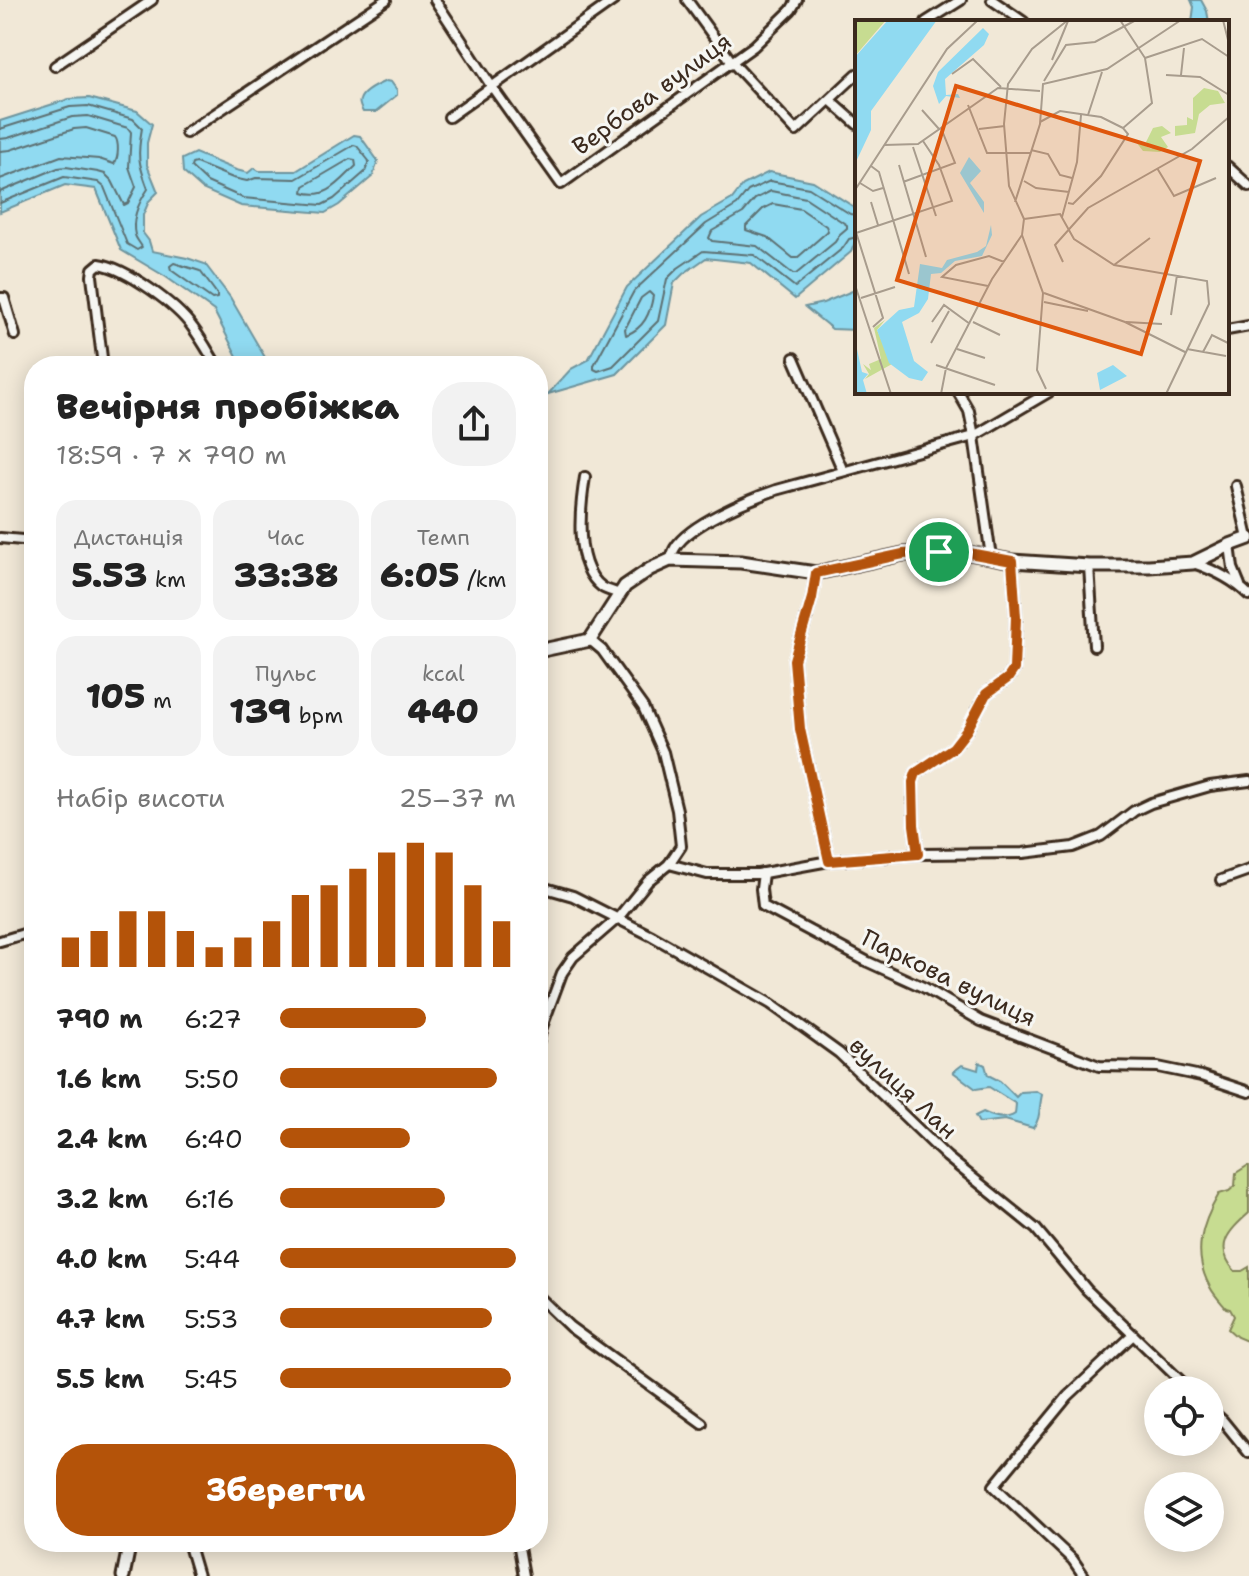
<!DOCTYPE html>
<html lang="uk">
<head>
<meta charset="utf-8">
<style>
	:root { --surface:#fff; --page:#f2f2f2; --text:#222; --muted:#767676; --accent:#b45309 }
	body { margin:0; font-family:"Shantell Sans",sans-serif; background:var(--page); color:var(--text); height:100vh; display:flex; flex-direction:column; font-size:30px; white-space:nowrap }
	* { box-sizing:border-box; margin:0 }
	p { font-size:26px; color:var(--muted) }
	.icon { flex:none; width:44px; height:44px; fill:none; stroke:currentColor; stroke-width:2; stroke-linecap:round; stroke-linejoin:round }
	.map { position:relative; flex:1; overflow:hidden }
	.drawer { position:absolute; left:24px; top:356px; width:524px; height:1196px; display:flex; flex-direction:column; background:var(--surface); border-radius:32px; box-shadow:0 4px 20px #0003 }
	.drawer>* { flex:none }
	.tools { position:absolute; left:1144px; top:1376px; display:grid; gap:16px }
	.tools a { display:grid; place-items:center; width:80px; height:80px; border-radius:50%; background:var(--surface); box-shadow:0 4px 20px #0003; font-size:40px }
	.pin { position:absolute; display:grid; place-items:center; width:68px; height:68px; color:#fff; margin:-34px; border:4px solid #fff; border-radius:50%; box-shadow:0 2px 8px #0007 }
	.round { display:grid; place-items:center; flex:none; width:84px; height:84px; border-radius:32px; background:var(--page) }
	.summary { display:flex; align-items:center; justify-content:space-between; height:136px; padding:0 32px }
	h1 { font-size:36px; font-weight:800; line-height:60px }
	.stats { display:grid; grid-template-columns:repeat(3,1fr); gap:12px; height:136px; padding:8px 32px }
	.stats div { display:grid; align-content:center; border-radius:20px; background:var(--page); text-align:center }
	.stats b { font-size:34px; font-weight:800 }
	.stats small { font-size:22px; font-weight:400 }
	.stats p { font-size:22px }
	.chart { height:224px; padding:16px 32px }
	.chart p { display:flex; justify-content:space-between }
	.chart svg { width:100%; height:144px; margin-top:8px; stroke:var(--accent); stroke-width:6 }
	.action { display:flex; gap:16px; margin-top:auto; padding:16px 32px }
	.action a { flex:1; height:92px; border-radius:32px; background:var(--accent); color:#fff; font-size:32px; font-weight:800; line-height:92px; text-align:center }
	ul { padding:0 32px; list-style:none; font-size:26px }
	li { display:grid; grid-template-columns:128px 96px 1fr; align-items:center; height:60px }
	li i { height:20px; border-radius:10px; background:var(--accent) }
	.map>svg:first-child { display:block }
	.green { fill:#c7dc91; stroke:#818358; stroke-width:2 }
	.water { fill:#90daf1; stroke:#6e949d; stroke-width:2 }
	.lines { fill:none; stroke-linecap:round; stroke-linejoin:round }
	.shore { stroke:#5d7072; stroke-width:2 }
	.street-casing { stroke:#3b2a1e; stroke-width:14 }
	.secondary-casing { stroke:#3b2a1e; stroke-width:17 }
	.street { stroke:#f6f6f2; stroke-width:8 }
	.secondary { stroke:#f6f6f2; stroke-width:11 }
	.route-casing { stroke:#fff; stroke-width:16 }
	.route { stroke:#b45309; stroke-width:10 }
	.labels { text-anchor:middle; stroke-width:6; stroke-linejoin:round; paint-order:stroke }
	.street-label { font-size:24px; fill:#3b2a1e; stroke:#f6f6f2 }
	.inset-road { fill:none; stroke:#a89c8d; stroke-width:2 }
	.view { fill:#df570d; fill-opacity:0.15; stroke:#df570d; stroke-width:4 }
	.inset-edge { fill:none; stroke:#3b2a1e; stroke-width:4 }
</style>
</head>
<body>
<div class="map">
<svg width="1249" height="1576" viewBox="0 0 1249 1576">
	<rect width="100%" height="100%" fill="#f1e8d7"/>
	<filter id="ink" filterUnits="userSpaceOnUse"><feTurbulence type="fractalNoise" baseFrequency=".0125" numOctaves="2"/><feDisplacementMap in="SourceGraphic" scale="16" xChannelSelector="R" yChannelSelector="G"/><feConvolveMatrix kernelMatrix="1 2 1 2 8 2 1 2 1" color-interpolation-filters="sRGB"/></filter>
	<g filter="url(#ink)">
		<!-- green -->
		<path class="green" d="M1247 1166H1249V1213C1229 1231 1213 1246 1235 1271H1242L1249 1267V1342L1237 1337 1228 1329 1234 1316 1230 1309 1226 1308C1221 1302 1214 1295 1210 1287 1192 1254 1201 1225 1219 1194L1229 1191 1235 1186 1236 1173Z"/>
		<!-- water -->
		<g class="water">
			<polygon points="1191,0 1201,0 1207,11 1209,22 1192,22 1194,7"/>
			<path d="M386 81 391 82 397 90V95L376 112H363C361 108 358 104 360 100 362 92 379 84 386 81Z"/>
			<polygon points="89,98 137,111 152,124 147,143 147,165 158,192 149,201 143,215 143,233 149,241 152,251 187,258 205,264 230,297 270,366 242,366 214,311 166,277 121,250 96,189 65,185 0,212 0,121 69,99"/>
			<polygon points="354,135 360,136 378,161 373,176 339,205 325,213 241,206 202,189 183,172 182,159 195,153 236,170 248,173 254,168 259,171 296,171"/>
			<polygon points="769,172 813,181 854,207 857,213 857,237 851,252 795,299 751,263 706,258 683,274 674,283 666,325 617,374 548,394 571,369 588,360 627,287 701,217 732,199 743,185"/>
			<polygon points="857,289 857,330 832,329 805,307 823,303"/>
			<path d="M979 1062 985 1065 988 1075 1000 1081 1016 1097 1021 1092 1036 1091 1042 1095C1039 1106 1041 1119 1033 1128L1005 1120 979 1123 975 1116 983 1112C993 1117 1005 1121 1015 1114L1016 1104 989 1087 976 1089 953 1072 962 1065 978 1070Z"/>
		</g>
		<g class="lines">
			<!-- shore -->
			<g class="shore">
				<path d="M0 129 70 107 88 106 133 119 142 128C137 156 138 162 148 189 139 202 131 218 135 235 136 239 140 243 142 247L137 250 127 244 104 187 98 182 64 177 0 203"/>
				<polyline points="0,139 8,138 72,117 88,116 128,128 131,132 129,167 136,187 128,203 124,205 112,181 105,174 98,172 66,167 58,168 0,192"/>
				<polygon points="354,145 357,146 369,161 365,172 334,199 322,205 243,198 207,182 191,167 192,164 196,163 233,178 247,181 256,178 296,179"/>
				<path d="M0 151 10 150 74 129 86 128 115 137C119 142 119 158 114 164L99 159 61 156 0 179"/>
				<path d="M350 159 355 160 356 166C340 181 327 200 303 192L304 186Z"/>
				<polygon points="771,191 806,198 847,225 847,228 840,234 835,242 796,274 793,274 757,246 712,241 709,238 712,231 743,213 755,199"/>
				<polygon points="773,204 801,209 826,226 828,231 797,258 793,258 767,237 746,230 746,226 763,209"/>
				<polyline points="857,215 850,214 809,188 770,181 748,191 737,205 706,224 634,291 594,365 594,369 598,371 613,366 658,321 667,279 678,268 703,251 754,255 795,287 843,248 849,239 857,237"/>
				<polygon points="174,263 200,271 217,294 217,298 212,299 171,270 170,266"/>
				<path d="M649 292 653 296C650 314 644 328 626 335L625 329 641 298Z"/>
			</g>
			<!-- street casing -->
			<g class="street-casing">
				<g id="street">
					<polyline points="435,0 492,87 561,184 754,46 791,10 797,0"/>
					<polyline points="687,0 732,62 796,131 857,74"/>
					<polyline points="992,0 1024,22"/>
					<polyline points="926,22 961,0"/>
					<polyline points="55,66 152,0"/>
					<polyline points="830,100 857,124"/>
					<polyline points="449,117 614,0"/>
					<polyline points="186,133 386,0"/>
					<polyline points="1227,166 1249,186"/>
					<polyline points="0,298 4,298 15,335"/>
					<polyline points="1227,330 1249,326"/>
					<polyline points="794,358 843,471"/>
					<path d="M103 366 92 276 93 269 99 264C126 268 177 305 193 328 202 340 209 353 217 366"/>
					<polyline points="958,392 969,411 974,436 991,557"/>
					<path d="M585 477C580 508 573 565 602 587 606 590 615 592 620 594"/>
					<polyline points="1236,486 1248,538"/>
					<polyline points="0,538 34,541"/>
					<polyline points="1230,545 1233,568 1240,585"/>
					<path d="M670 560C672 556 673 551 675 548 689 524 750 499 776 490L974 436 1049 392"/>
					<path d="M1193 563C1214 570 1234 580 1249 595"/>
					<polyline points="1089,566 1094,646"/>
					<polyline points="816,573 812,598 794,660 800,729 829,861"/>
					<polyline points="918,854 914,825 913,782 916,773 953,748 967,730 986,694 1008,678 1014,669 1016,617 1012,561"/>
					<polyline points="669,864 707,874 758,874 829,861 918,854 1023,853 1073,847 1101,836 1134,811 1151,803 1210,786 1249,781"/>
					<polyline points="763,873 761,889 763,906 868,962 925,988 981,1021 1099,1066 1158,1067 1201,1076 1249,1092"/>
					<polyline points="1221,880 1249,870"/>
					<polyline points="538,886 573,896 652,936 771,1004 839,1053 947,1157 1036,1229 1087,1290 1190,1390"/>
					<polyline points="0,941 34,931"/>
					<polyline points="538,1043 542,1027 562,973 573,957 618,918 648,881 669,864 681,846 677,810 663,752 643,707 602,650 590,640"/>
					<polyline points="538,1296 570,1327 702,1423"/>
					<polyline points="1210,1409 1223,1421 1249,1453"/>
					<polyline points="188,1542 198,1576"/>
					<polyline points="518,1542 524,1576"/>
					<polyline points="1084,1576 1073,1560 994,1486 1068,1396 1133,1335"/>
				</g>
			</g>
			<!-- secondary casing -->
			<g class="secondary-casing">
				<g id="secondary">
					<polyline points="538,651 590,640 625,586 650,569 670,560 741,562 816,573 903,554 939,552 969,553 1012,561 1089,566 1149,566 1193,563 1230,545 1249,538"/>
					<polyline points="123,1576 130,1542"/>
				</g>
			</g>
			<!-- street -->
			<use href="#street" class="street"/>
			<!-- secondary -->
			<use href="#secondary" class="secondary"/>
		</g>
	</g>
	<g class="lines" filter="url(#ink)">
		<!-- route casing -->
		<g class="route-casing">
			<polygon id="route" points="939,552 969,553 1012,561 1016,617 1014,669 1008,678 986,694 967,730 953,748 916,773 913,782 914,825 918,854 829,861 800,729 794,660 812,598 816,573 903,554"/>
		</g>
		<!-- route -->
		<use href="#route" class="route"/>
	</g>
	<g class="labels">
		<!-- street labels -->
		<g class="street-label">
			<text transform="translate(652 94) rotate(-36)" y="8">Вербова вулиця</text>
			<text transform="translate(949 978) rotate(26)" y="8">Паркова вулиця</text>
			<text transform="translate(903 1088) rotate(43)" y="8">вулиця Лан</text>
		</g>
	</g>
	<!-- overview -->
	<g transform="translate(855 20)">
		<rect width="374" height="374" fill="#f1e8d7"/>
		<path d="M0 0H31L0 36ZM349 68 363 71 370 83 355 85 344 94 340 113 320 116V106L332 105V97L338 100V78ZM307 106 316 113 306 117 313 127 305 132 288 131 281 122 297 129 291 122 298 108ZM30 300 22 310 37 344 10 359 14 354 8 344 16 350 14 344 26 339 19 308Z" fill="#c7dc91"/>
		<path d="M33 0H82L16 91V110L0 144V37ZM128 8 134 14 129 25 90 59 91 75 103 74 105 78 91 76 84 84 78 66 83 52ZM114 137 126 151 115 163 129 182V193L105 153ZM136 205 137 215 127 236 100 241 86 253 76 254 73 279 64 293 47 302 59 341 73 352 67 361 54 358 34 343 22 310 44 290 59 287 65 244 87 248 92 240 122 232 131 226ZM0 320 7 352 13 354 8 360 12 374H0ZM258 345 272 356 245 370 242 353Z" fill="#90daf1"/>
		<path class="inset-road" d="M368 0 374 24M290 38 347 19 374 37M197 40 213 1M97 54 118 39 146 67M311 55 345 57 374 75M326 55 329 28M189 61 211 25 240 22 281 0M113 85 132 133H175M67 90 84 109M233 95 247 52M185 102 205 91 246 97 268 108M124 109 150 106M29 125 63 124 143 68 185 71M58 127 81 196M176 130 193 134 205 155 217 158M44 145 71 237M16 146 24 152 54 254M302 148 319 176 361 158M169 161 181 168 214 172M48 162 100 143 86 108M5 163 18 171 28 168M0 170 92 29 123 0M16 182 23 205M160 182 185 104 188 64 252 49 326 0M213 183 218 184 246 156 273 114 268 108 297 83 290 38 265 0M207 197 222 142 226 95M169 199 205 194 219 219 259 245 352 261 354 284 311 374M0 209 28 298 18 307M1 213 97 181 84 145 68 121M167 215 188 273 182 350 191 369M208 242 200 225 233 188 337 129 374 97M259 245 295 218M133 266 87 257 101 245 134 236 149 242M1 268 36 374M189 273 270 302 330 332M6 278 40 267M189 282 233 291M316 295 322 255M77 302 89 285 115 304M118 302 145 315M271 302 307 304M76 323 94 291M102 329 130 338M332 329 371 336M348 332 357 315 373 323M81 345 140 365M86 374 91 348 137 259 167 215 169 199 154 166 149 104 153 64 177 29 213 0"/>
		<path class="view" d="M101 66 345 141 286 334 42 260Z"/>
		<rect width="374" height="374" class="inset-edge"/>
	</g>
</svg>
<div class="tools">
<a><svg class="icon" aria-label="locate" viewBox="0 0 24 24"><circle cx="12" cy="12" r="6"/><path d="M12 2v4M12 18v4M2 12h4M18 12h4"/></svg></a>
<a><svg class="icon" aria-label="layers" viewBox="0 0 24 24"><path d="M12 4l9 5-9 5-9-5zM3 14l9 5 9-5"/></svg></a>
</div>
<div class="pin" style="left:939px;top:552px;background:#1e9e55"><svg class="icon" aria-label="arrive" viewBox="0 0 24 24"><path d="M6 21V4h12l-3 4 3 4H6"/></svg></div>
<section class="drawer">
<div class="summary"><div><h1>Вечірня пробіжка</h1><p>18:59 · 7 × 790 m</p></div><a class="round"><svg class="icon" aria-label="share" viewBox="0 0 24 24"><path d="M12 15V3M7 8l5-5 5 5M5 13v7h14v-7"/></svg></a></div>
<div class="stats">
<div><p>Дистанція</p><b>5.53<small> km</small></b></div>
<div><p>Час</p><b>33:38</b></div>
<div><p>Темп</p><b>6:05<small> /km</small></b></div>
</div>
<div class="stats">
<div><b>105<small> m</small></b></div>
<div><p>Пульс</p><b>139<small> bpm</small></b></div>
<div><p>kcal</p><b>440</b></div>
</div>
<div class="chart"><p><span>Набір висоти</span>25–37 m</p>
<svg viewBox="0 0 160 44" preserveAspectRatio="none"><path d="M5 44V35M15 44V33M25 44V27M35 44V27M45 44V33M55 44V38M65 44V35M75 44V30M85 44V22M95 44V19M105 44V14M115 44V9M125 44V6M135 44V9M145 44V19M155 44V30"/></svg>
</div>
<ul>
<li><b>790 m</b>6:27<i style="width:62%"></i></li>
<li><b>1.6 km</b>5:50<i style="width:92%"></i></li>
<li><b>2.4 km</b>6:40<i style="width:55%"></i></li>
<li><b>3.2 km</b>6:16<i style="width:70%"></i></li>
<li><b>4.0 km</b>5:44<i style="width:100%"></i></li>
<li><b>4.7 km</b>5:53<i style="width:90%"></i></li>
<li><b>5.5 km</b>5:45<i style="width:98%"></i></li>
</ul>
<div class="action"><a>Зберегти</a></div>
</section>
</div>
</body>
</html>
